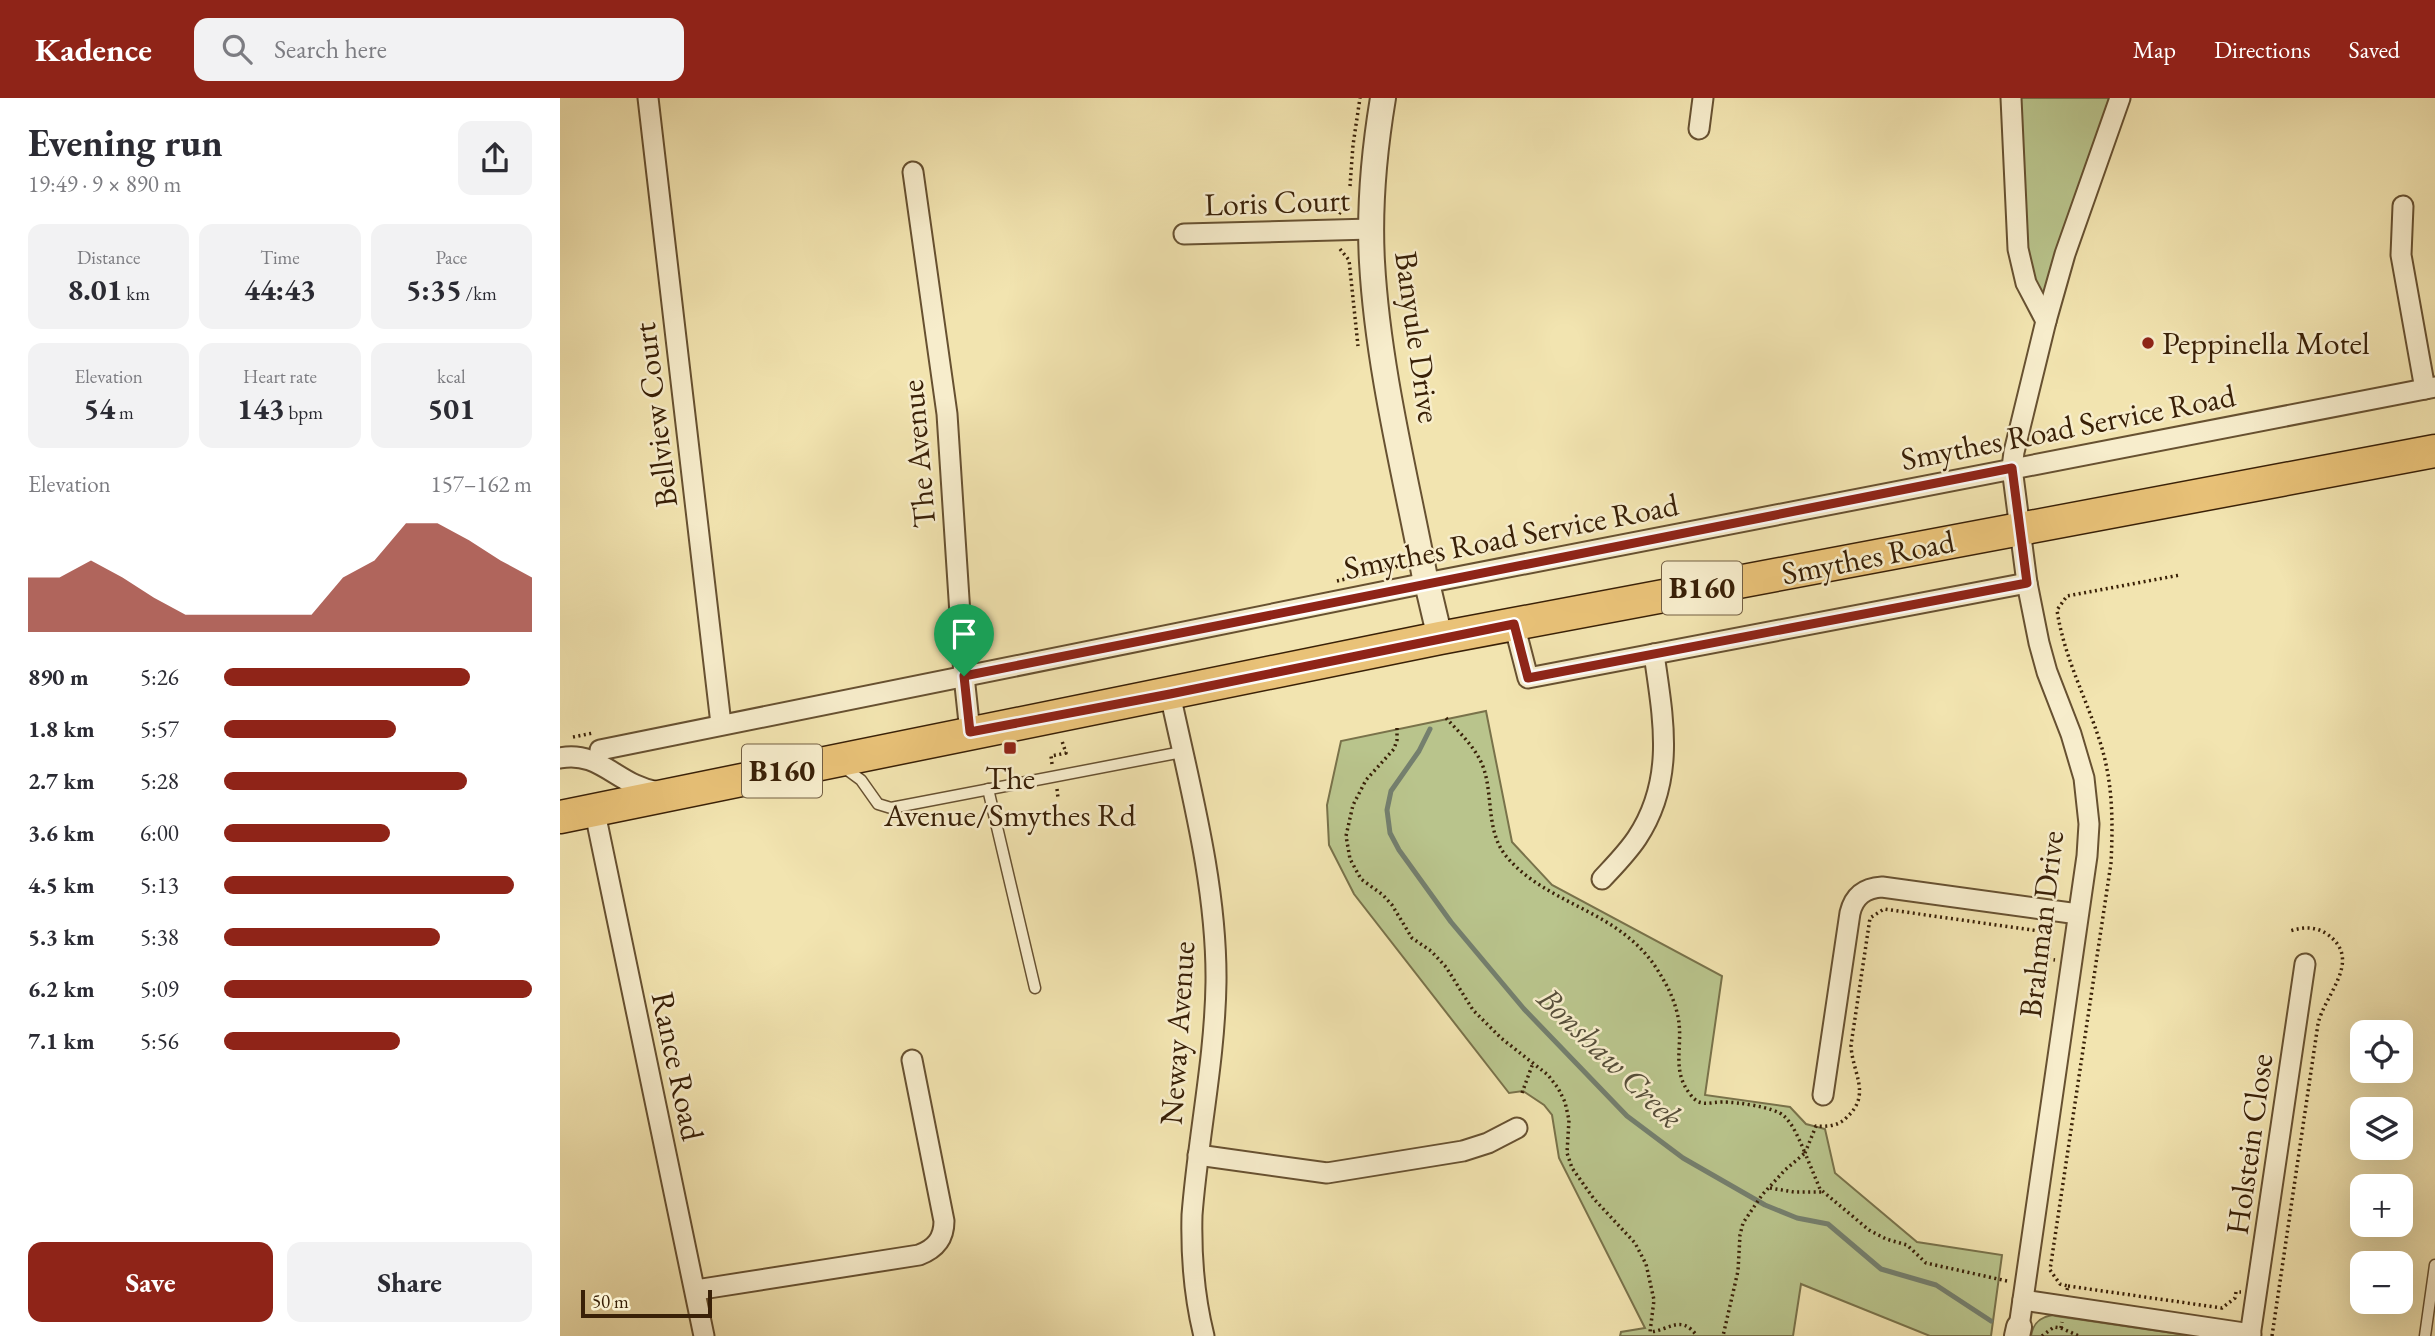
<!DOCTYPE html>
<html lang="en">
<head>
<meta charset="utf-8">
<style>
	:root { --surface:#fff; --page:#f2f2f3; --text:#2b2b33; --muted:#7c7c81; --accent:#8f2418 }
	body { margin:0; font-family:"EB Garamond",serif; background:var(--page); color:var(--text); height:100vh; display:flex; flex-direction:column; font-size:26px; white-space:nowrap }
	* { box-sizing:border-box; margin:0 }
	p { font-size:23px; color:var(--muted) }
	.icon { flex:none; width:38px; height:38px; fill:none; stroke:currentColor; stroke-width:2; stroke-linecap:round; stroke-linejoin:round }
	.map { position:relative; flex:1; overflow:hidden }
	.drawer { display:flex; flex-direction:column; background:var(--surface); width:560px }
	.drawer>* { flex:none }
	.fabs { position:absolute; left:1790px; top:922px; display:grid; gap:14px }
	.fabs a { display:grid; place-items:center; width:63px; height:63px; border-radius:14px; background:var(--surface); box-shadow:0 7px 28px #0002; font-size:35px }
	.scale { position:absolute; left:21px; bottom:18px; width:131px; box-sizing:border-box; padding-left:7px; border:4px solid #392007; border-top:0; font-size:19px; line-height:24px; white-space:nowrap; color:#392007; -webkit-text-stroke:5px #f7edcc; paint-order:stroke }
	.pin { position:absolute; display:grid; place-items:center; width:60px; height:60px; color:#fff; margin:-72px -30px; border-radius:50% 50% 50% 0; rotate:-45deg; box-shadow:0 0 7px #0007 }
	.pin .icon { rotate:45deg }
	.round { display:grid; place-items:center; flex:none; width:74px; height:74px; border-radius:14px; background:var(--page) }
	.overview { display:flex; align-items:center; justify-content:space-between; height:119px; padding:0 28px }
	h1 { font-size:38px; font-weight:700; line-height:52px }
	.figures { display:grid; grid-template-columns:repeat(3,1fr); gap:10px; height:119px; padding:7px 28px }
	.figures div { display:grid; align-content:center; border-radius:14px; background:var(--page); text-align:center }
	.figures b { font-size:30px; font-weight:700 }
	.figures small { font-size:19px; font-weight:400 }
	.figures p { font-size:19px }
	.chart { height:196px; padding:14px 28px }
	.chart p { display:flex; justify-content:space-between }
	.chart svg { width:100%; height:126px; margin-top:7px; fill:var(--accent); opacity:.7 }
	.primary-button { display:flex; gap:14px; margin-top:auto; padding:14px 28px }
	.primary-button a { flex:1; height:80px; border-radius:14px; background:var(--accent); color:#fff; font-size:28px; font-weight:700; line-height:80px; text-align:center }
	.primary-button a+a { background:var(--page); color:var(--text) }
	ul { padding:0 28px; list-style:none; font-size:23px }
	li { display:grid; grid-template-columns:112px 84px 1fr; align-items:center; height:52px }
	li i { height:18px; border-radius:9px; background:var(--accent) }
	header { display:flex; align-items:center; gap:42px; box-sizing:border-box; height:98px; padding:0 35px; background:var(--accent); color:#fff }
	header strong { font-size:33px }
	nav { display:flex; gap:38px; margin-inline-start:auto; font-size:24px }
	.search { width:490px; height:63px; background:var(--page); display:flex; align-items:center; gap:18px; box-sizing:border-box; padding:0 24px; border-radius:14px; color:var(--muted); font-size:26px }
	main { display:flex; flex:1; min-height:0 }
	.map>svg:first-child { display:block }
	.green { fill:#b9c48c; stroke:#79724a; stroke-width:2 }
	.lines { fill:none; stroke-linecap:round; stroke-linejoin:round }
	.stream { stroke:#747f6e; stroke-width:5 }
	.service-casing { stroke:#675131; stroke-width:13 }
	.minor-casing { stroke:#675131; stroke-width:23 }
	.tertiary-casing { stroke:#675131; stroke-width:28 }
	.primary-casing { stroke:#392007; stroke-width:35 }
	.path { stroke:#392007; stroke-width:3.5; stroke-dasharray:2 3.5; stroke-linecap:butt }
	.service { stroke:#f7edcc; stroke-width:10 }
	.minor { stroke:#f7edcc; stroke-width:19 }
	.tertiary { stroke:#f7edcc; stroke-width:24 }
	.primary { stroke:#e9c278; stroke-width:32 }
	.route-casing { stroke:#fff; stroke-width:14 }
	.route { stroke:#8f2418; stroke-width:9 }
	.poi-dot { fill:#8f2418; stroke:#f7edcc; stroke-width:2.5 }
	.labels { text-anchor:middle; stroke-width:5; stroke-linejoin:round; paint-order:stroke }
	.shield { fill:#f7edcc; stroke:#725e42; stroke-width:2 }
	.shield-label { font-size:30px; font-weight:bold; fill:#392007 }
	.street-label { font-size:32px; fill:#392007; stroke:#f7edcc }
	.poi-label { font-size:32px; fill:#392007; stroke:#f7edcc; text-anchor:start }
	.water-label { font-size:33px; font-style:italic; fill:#574f3a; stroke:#f7edcc }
</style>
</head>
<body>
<header>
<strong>Kadence</strong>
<div class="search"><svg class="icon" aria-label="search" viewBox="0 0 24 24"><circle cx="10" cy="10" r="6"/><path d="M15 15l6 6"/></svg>Search here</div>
<nav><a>Map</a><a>Directions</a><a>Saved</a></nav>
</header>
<main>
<section class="drawer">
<div class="overview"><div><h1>Evening run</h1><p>19:49 · 9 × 890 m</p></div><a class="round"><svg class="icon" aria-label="share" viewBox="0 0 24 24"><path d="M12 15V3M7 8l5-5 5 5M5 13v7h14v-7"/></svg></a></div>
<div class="figures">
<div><p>Distance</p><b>8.01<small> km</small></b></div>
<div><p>Time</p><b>44:43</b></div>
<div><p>Pace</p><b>5:35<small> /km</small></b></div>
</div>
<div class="figures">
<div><p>Elevation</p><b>54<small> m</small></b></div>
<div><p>Heart rate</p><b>143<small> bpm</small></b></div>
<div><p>kcal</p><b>501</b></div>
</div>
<div class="chart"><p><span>Elevation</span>157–162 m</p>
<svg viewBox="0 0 160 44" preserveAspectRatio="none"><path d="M0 44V25L10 25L20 19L30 25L40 32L50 38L60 38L70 38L80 38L90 38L100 25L110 19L120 6L130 6L140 12L150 19L160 25V44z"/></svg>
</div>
<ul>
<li><b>890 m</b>5:26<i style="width:80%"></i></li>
<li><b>1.8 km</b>5:57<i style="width:56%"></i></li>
<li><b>2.7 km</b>5:28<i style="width:79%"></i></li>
<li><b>3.6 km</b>6:00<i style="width:54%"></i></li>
<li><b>4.5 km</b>5:13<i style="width:94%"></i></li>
<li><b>5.3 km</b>5:38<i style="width:70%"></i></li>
<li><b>6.2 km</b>5:09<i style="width:100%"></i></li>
<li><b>7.1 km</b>5:56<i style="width:57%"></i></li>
</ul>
<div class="primary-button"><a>Save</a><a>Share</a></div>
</section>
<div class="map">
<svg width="1875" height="1238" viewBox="0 0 1875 1238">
	<rect width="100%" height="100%" fill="#f2e4b0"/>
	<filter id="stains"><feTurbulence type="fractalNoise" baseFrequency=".00286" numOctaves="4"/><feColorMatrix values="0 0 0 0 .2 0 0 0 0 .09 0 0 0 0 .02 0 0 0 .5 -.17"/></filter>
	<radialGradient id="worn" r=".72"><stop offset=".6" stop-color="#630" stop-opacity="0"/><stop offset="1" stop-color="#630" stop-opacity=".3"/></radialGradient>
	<!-- green -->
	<g class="green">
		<polygon points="1457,0 1552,0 1486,199 1481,198 1466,159"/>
		<polygon points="926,613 952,744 992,787 1162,878 1145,997 1230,1009 1246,1026 1265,1031 1275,1075 1357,1144 1442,1157 1431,1238 1370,1238 1241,1186 1233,1238 1060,1238 1061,1234 1085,1230 999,1060 992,1017 984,1007 963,993 949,995 794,796 769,747 767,707 781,643"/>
		<path d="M1493 1217 1496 1218 1633 1238H1471C1473 1225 1480 1219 1493 1217Z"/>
	</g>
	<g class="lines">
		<!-- stream -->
		<polyline class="stream" points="870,631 859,653 831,693 827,712 830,735 839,752 891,824 964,911 1067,1018 1123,1060 1205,1107 1237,1120 1268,1126 1321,1171 1376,1187 1431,1223"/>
		<!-- service casing -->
		<g class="service-casing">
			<g id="service">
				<polyline points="282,668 301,682 318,706 331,710 622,654"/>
				<polyline points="428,691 475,890"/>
				<polyline points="1865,1238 1875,1167"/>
			</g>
		</g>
		<!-- minor casing -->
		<g class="minor-casing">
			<g id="minor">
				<polyline points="88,0 161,626"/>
				<polyline points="1451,0 1458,151 1466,185 1486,223"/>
				<polyline points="1139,31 1143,0"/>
				<polyline points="353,74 387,316 404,578 410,634"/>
				<polyline points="1843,108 1841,157 1865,291"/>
				<polyline points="624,136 811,131"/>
				<polyline points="954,526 968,580 1467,485"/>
				<path d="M610 596C630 689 657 788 656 884 655 962 638 1039 632 1117 631 1158 634 1198 644 1238"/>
				<polyline points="40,652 866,485 1875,289"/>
				<path d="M0 660C40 652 58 688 98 694"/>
				<polyline points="34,710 144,1238"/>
				<path d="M1042 781C1054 768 1067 755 1077 740 1116 681 1103 620 1094 556"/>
				<path d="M1263 997 1290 815C1294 798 1305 790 1322 789L1518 816"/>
				<polyline points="638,1057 767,1075 903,1053 928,1045 957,1030"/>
				<path d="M136 1192 359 1157C375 1151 384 1141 384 1123L352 962"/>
				<polyline points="1463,1202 1691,1236"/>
				<polyline points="1459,1229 1527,758 1529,726 1524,680 1511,636 1487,574 1479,545 1467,485 1452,370 1454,354 1486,223 1505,156 1560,0"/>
				<polyline points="1690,1238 1745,866"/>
			</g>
		</g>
		<!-- tertiary casing -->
		<g class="tertiary-casing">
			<g id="tertiary">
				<path d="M823 0C814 54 809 110 812 164 818 271 846 380 866 485"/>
				<polyline points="867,485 880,540"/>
				<polyline points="1457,1238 1459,1229"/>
			</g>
		</g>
		<!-- primary casing -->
		<g class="primary-casing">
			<polyline id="primary" points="0,719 880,540 1875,353"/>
		</g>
		<!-- path -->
		<g class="path">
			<polyline points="790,88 793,47 800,0"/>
			<polyline points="779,116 789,99"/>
			<polyline points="780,151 789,162 798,248"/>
			<polyline points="777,483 836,469 839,465 839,462"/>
			<path d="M886 620C899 634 914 648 922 666 934 695 925 732 946 758 988 809 1062 811 1100 876 1109 890 1117 908 1119 925 1122 951 1112 973 1130 996 1140 1010 1149 1004 1163 1004 1176 1004 1215 1009 1224 1018 1233 1026 1240 1043 1245 1055L1225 1072 1202 1097 1183 1125 1180 1137 1178 1173 1163 1238"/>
			<path d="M837 630V642L834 651 806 682 793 707 786 738 790 761 801 781 823 797 832 807 852 840 871 853 886 869 913 912 941 940 988 977 998 990 1005 1004 1009 1022 1007 1055 1012 1070 1034 1101 1075 1145 1086 1166 1094 1202 1090 1234C1110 1232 1121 1216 1137 1238"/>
			<polyline points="13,639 33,635"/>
			<polyline points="492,666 491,658 506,655 502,643"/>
			<polyline points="497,691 498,700"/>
			<polyline points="962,995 973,965"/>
			<polyline points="1210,1090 1234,1094 1263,1094"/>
			<path d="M1447 1183 1366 1165 1347 1147 1326 1141 1309 1132 1260 1091 1245 1055 1256 1028C1267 1029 1279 1028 1287 1019 1312 996 1292 975 1291 947L1310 820 1324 811 1479 833 1490 847 1488 861 1495 862"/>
			<polyline points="1508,1188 1662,1210 1675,1200 1676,1194 1681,1194"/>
			<path d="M1507 1192 1508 1188 1500 1186 1490 1172 1551 765C1553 725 1553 686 1541 647 1527 601 1504 560 1497 512L1507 498 1620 477"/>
			<polyline points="1501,1230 1519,1238"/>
			<polyline points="1482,1238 1494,1229 1501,1230 1502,1224"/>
			<path d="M1712 1238 1758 926C1764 897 1804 862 1767 836 1755 828 1743 829 1730 833"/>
		</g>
		<!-- service -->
		<use href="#service" class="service"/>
		<!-- minor -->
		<use href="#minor" class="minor"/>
		<!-- tertiary -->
		<use href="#tertiary" class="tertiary"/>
		<!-- primary -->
		<use href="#primary" class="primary"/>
	</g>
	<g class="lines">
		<!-- route casing -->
		<g class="route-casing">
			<polygon id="route" points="1452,370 1467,485 968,580 954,526 610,596 410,634 404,578"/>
		</g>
		<!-- route -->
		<use href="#route" class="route"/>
	</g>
	<!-- markers -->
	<g class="poi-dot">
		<circle cx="1588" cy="245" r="7"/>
		<rect x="443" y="643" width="14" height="14" rx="3.5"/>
	</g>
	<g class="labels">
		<!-- shield labels -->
		<g class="shield">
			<rect x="1102" y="463.5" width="80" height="53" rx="5"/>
			<rect x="182" y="646.5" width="80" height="53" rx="5"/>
		</g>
		<g class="shield-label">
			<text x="1142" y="500">B160</text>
			<text x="222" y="683">B160</text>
		</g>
		<!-- street labels -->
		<g class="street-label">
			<text transform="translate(717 104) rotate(-2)" y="11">Loris Court</text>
			<text transform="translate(858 239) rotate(82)" y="11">Banyule Drive</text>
			<text transform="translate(95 317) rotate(-97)" y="11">Bellview Court</text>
			<text transform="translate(1508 329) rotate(-11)" y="11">Smythes Road Service Road</text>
			<text transform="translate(358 356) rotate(-95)" y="11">The Avenue</text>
			<text transform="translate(951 438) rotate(-11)" y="11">Smythes Road Service Road</text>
			<text transform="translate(1308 459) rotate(-11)" y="11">Smythes Road</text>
			<text transform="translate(1481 826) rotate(-83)" y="11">Brahman Drive</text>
			<text transform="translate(617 935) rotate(-86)" y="11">Neway Avenue</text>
			<text transform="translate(118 968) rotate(78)" y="11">Rance Road</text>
			<text transform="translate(1689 1046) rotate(-82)" y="11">Holstein Close</text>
		</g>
		<!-- poi labels -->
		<g class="poi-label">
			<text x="1602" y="256">Peppinella Motel</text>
			<text x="450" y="691" text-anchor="middle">The<tspan x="450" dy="37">Avenue/Smythes Rd</tspan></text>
		</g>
		<!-- water labels -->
		<g class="water-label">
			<text transform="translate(1051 959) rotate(44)" y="12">Bonshaw Creek</text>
		</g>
	</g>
	<rect width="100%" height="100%" filter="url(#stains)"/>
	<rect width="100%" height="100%" fill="url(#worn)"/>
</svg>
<div class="fabs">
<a><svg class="icon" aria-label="locate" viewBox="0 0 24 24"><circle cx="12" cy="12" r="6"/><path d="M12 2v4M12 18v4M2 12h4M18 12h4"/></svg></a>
<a><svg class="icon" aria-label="layers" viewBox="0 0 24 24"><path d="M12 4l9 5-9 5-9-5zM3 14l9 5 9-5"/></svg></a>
<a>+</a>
<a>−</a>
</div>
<div class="scale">50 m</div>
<div class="pin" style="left:404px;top:578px;background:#1e9e55"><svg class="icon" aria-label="arrive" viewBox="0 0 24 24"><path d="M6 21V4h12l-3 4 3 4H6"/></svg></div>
</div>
</main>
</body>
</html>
